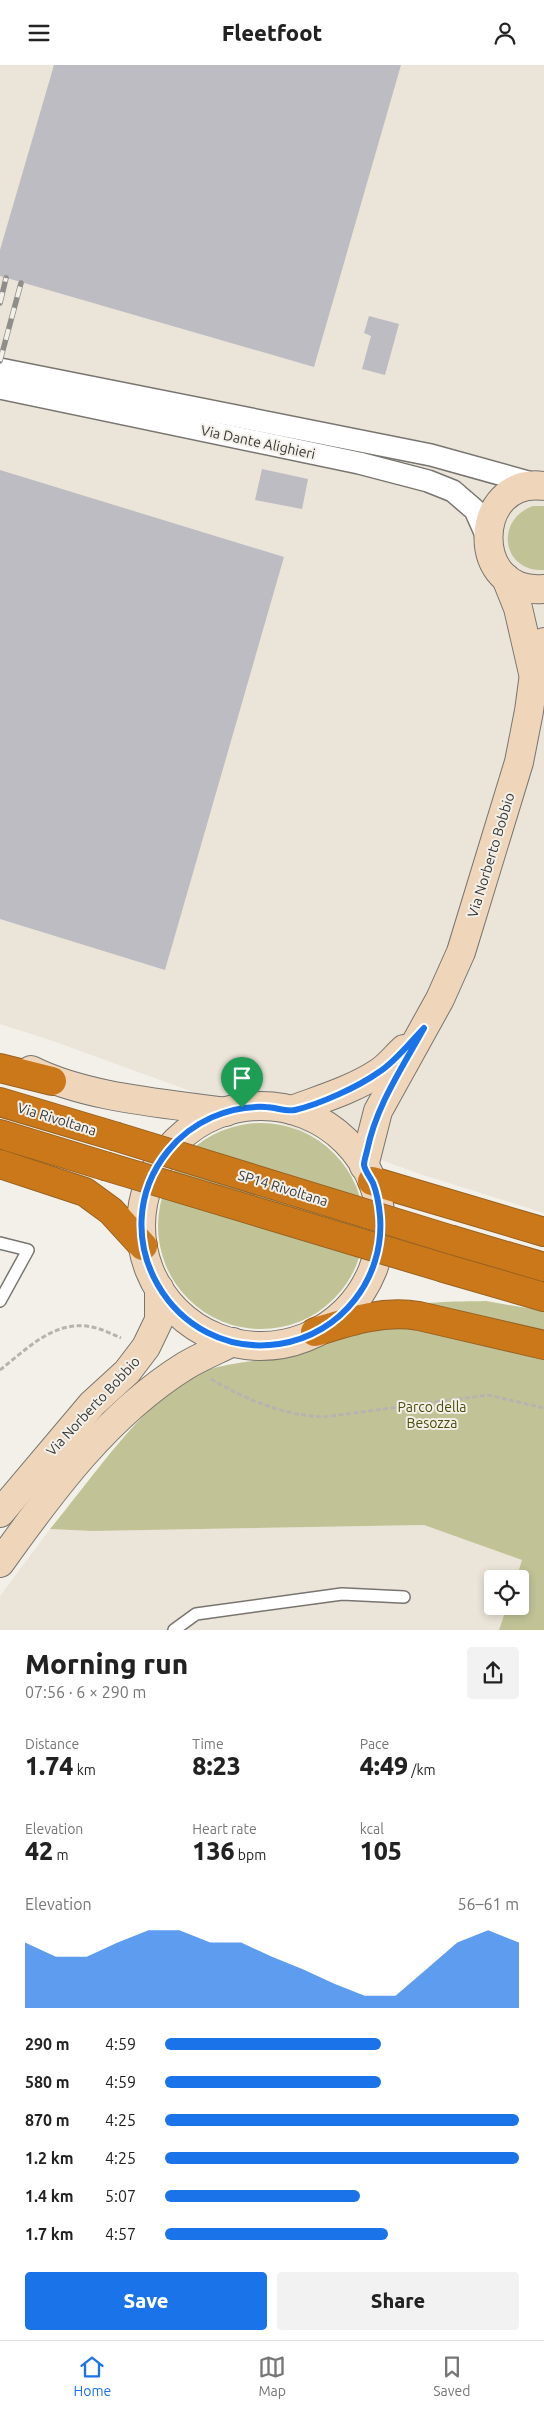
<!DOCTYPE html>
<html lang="en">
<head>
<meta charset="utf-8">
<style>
	:root { --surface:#fff; --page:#f2f2f2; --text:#222; --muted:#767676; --line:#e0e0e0; --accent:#1a73e8 }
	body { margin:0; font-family:Ubuntu,sans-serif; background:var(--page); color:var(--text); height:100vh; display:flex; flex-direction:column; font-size:19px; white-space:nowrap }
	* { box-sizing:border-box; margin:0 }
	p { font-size:16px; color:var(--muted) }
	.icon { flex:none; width:28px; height:28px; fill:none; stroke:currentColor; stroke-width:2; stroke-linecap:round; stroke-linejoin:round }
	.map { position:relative; height:1565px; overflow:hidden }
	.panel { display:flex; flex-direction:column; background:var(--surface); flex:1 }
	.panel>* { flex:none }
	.controls { position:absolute; left:484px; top:1505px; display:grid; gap:10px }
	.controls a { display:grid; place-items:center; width:45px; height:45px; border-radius:5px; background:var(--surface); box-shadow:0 2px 8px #0003; font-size:25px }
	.pin { position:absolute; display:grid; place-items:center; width:42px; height:42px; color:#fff; margin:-51px -21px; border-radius:50% 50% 50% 0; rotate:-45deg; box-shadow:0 0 5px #0007 }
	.pin .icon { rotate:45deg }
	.round { display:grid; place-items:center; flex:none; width:52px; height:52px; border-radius:5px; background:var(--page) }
	.headline { display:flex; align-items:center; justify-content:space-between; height:85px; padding:0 25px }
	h1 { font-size:28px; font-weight:800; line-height:38px }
	.stats { display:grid; grid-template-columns:repeat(3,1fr); gap:8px; height:85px; padding:5px 25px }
	.stats div { display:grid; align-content:center }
	.stats b { font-size:25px; font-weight:800 }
	.stats small { font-size:14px; font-weight:400 }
	.stats p { font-size:14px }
	.chart { height:140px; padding:10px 25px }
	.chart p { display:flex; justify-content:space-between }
	.chart svg { width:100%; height:90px; margin-top:5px; fill:var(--accent); opacity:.7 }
	.primary-button { display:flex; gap:10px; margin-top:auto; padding:10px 25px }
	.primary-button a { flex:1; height:58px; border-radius:5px; background:var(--accent); color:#fff; font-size:20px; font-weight:800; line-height:58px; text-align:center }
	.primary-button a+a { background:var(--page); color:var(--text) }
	ul { padding:0 25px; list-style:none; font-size:16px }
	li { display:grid; grid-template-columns:80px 60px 1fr; align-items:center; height:38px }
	li i { height:12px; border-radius:6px; background:var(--accent) }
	header { display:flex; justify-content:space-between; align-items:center; height:65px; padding:0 25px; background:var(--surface); font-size:22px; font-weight:800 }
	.dock { display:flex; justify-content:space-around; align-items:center; height:70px; border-top:1px solid var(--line); background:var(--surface); font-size:14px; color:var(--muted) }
	.dock a { display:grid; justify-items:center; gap:2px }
	.dock .on { color:var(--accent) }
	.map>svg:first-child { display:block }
	.built { fill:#ebe4d8 }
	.green { fill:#c1c396 }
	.building { fill:#bcbcc2 }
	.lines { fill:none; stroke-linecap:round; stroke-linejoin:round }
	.lane-casing { stroke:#787570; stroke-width:14 }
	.street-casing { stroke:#787570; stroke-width:24 }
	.secondary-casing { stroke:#787570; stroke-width:30 }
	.highway-casing { stroke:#976122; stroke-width:30 }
	.path { stroke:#b7b4b0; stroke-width:3; stroke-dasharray:5 2.5; stroke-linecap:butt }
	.lane { stroke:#fff; stroke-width:11 }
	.street { stroke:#fff; stroke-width:21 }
	.secondary { stroke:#efd6ba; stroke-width:28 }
	.highway { stroke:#ca7819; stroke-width:28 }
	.rail-casing { stroke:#908e8a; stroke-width:5.5 }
	.rail { stroke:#f3f0ea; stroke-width:4; stroke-dasharray:11; stroke-linecap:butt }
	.highway-bridge-casing { stroke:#976122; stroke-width:30; stroke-linecap:butt }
	.highway-bridge { stroke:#ca7819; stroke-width:28 }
	.route-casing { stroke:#fff; stroke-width:10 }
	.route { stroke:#1a73e8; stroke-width:6 }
	.labels { text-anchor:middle; stroke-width:4; stroke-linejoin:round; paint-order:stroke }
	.street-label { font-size:14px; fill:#373634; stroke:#f3f0ea }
	.park-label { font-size:14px; fill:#4c4d0a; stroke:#f3f0ea }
</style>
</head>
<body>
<header><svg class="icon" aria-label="menu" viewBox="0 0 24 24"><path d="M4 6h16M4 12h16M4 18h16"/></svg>Fleetfoot<svg class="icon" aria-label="person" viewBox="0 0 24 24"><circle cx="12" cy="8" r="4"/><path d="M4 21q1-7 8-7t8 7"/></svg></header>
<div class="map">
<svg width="544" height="1565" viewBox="0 0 544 1565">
	<rect width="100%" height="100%" fill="#f3f0ea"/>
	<!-- built -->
	<g class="built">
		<polygon points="0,0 544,0 544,1148 417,1108 50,975 0,959"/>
		<polygon points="424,1460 522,1495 516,1514 492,1514 492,1541 507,1541 499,1565 0,1565 0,1531 50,1464 93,1466"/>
	</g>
	<!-- green -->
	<g class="green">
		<path d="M533 441H544V505C502 507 494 455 533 441Z"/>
		<circle cx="261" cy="1161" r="103"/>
		<path d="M486 1236 544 1246V1565H499L507 1541H520V1514H516L522 1495 424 1460 92 1466 50 1464C89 1417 127 1360 175 1322 210 1294 257 1299 298 1288 330 1280 358 1260 388 1247 418 1235 455 1237 486 1236Z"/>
	</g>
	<!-- building -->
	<g class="building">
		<polygon points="54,0 401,0 314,302 0,211 0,185"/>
		<polygon points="369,251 399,259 385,310 362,304 371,271 364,268"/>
		<polygon points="262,404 308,414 302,444 255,435"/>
		<polygon points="0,405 284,492 165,905 0,854"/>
	</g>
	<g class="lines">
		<!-- lane casing -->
		<g class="lane-casing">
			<g id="lane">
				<polyline points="0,1178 28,1185 0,1236"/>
				<polyline points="174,1565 196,1549 342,1529 404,1532"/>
			</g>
		</g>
		<!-- street casing -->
		<g class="street-casing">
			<g id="street">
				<polyline points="0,304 431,390 539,420"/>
				<polyline points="0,323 359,398 428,416 453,426 475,445 487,472"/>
			</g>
		</g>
		<!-- secondary casing -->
		<g class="secondary-casing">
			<g id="secondary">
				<path d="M544 421C472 411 468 531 544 524"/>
				<polyline points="506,513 518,543 533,608"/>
				<path d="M31 1005C87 1033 163 1038 226 1047"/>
				<circle cx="261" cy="1161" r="120"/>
				<path d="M292 1045C321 1034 352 1025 378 1008 388 1002 396 991 404 984"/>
				<polyline points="364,1101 378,1046 440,934 461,887 519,697 529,646 534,609 544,577"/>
				<polyline points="0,1448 92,1339 127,1307 146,1282 159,1255 159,1223"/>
				<path d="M0 1498C52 1425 108 1349 185 1301 200 1292 217 1285 233 1277"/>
			</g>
		</g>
		<!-- highway casing -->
		<g class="highway-casing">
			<g id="highway">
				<polyline points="0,1003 52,1016"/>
				<polyline points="0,1037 114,1071"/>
				<polyline points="0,1069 105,1101"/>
				<polyline points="0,1099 85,1127 111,1146 143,1181"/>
				<polyline points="372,1116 544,1167"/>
				<polyline points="452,1175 544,1202"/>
				<polyline points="444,1203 544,1232"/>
				<path d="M315 1267C350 1256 382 1245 419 1251L544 1280"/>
			</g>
		</g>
		<!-- path -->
		<g class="path">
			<path d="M0 1305C27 1284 55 1254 92 1262 102 1264 112 1269 121 1273"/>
			<path d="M211 1314C247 1335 282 1350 324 1352L488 1330 544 1343"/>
		</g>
		<!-- lane -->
		<use href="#lane" class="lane"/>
		<!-- street -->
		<use href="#street" class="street"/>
		<!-- secondary -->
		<use href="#secondary" class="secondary"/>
		<!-- highway -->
		<use href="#highway" class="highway"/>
		<!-- rail casing -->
		<g class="rail-casing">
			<g id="rail">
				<polyline points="0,238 6,213"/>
				<polyline points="0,296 21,218"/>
			</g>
		</g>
		<!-- rail -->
		<use href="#rail" class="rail"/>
		<!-- highway-bridge casing -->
		<g class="highway-bridge-casing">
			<g id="highway-bridge">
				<polyline points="114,1071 452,1175"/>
				<polyline points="105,1101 444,1203"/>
			</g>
		</g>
		<!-- highway-bridge -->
		<use href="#highway-bridge" class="highway-bridge"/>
	</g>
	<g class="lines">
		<!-- route casing -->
		<g class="route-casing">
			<path id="route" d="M424 963C402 1003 376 1041 367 1086 366 1090 364 1096 364 1100 365 1106 370 1112 373 1118 377 1128 379 1140 380 1151 385 1213 341 1270 279 1279 172 1295 100 1170 168 1086 191 1057 229 1040 266 1042 275 1042 286 1047 295 1045 320 1039 358 1022 379 1007 396 996 410 977 424 963Z"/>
		</g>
		<!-- route -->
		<use href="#route" class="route"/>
	</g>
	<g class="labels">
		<!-- street labels -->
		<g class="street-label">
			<text transform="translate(258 377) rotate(12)" y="5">Via Dante Alighieri</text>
			<text transform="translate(491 790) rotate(-73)" y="5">Via Norberto Bobbio</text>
			<text transform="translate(57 1054) rotate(17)" y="5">Via Rivoltana</text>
			<text transform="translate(283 1123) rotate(17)" y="5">SP14 Rivoltana</text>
			<text transform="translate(93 1341) rotate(-47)" y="5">Via Norberto Bobbio</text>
		</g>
		<!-- park labels -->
		<g class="park-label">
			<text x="432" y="1347">Parco della<tspan x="432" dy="16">Besozza</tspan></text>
		</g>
	</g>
</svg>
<div class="controls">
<a><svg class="icon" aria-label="locate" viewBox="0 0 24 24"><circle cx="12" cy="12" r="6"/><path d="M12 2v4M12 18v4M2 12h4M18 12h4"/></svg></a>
</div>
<div class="pin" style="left:242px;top:1043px;background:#1e9e55"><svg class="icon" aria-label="arrive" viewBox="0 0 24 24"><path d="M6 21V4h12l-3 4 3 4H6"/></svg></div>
</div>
<section class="panel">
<div class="headline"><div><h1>Morning run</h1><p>07:56 · 6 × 290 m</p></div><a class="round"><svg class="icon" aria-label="share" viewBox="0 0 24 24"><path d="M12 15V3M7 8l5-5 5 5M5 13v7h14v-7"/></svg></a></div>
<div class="stats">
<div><p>Distance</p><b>1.74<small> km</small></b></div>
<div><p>Time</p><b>8:23</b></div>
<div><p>Pace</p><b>4:49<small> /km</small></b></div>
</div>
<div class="stats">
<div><p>Elevation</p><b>42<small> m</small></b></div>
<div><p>Heart rate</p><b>136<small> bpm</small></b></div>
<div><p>kcal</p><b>105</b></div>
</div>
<div class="chart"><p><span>Elevation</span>56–61 m</p>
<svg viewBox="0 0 160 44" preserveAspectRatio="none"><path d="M0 44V12L10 19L20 19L30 12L40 6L50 6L60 12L70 12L80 19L90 25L100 32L110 38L120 38L130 25L140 12L150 6L160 12V44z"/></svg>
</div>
<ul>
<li><b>290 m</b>4:59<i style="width:61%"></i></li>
<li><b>580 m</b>4:59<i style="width:61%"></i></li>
<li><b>870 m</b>4:25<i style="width:100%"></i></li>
<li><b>1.2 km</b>4:25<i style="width:100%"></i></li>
<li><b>1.4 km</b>5:07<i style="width:55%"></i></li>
<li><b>1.7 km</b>4:57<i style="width:63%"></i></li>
</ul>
<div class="primary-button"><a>Save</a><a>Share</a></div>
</section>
<nav class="dock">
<a class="on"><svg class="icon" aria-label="home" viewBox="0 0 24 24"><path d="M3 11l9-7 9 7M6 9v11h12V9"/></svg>Home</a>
<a><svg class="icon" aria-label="map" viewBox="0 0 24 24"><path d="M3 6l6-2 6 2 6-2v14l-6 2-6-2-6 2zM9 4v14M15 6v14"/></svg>Map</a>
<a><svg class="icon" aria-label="saved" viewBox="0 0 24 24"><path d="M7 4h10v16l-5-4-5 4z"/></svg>Saved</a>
</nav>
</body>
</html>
